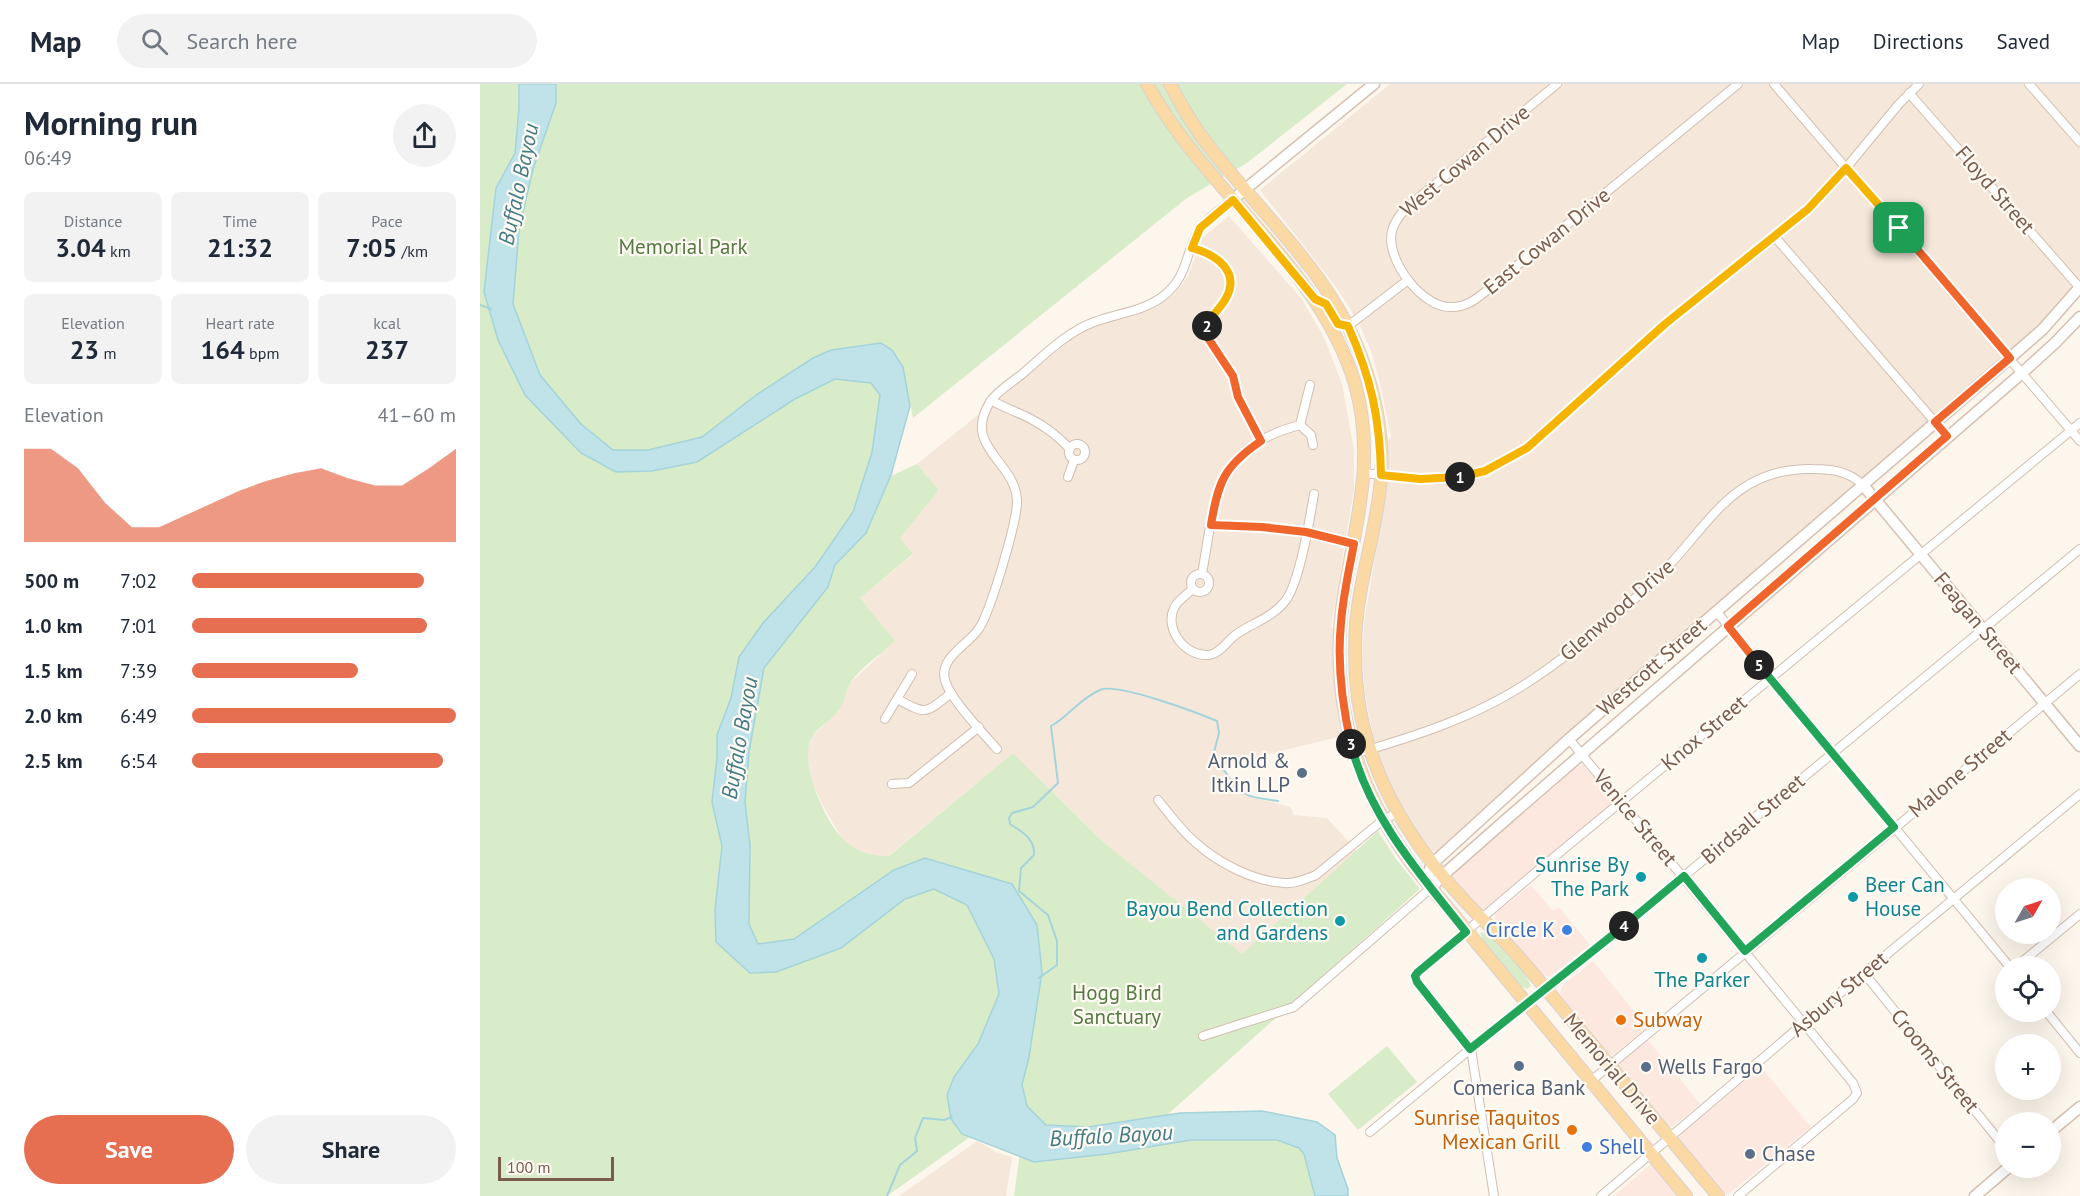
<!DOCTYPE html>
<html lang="en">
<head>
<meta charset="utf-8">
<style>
	:root { --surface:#fff; --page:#f2f2f3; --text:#1f2937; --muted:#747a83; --line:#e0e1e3; --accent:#e76f51 }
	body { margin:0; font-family:"PT Sans",sans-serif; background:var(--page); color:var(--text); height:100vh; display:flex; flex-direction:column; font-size:22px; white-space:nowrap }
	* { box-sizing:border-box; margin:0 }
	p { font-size:20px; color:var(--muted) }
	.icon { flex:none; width:33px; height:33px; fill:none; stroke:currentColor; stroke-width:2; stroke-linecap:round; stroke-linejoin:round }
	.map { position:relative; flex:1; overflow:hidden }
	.drawer { display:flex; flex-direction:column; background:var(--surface); width:480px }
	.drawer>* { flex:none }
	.needle { width:39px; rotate:51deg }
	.tools { position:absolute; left:1515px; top:794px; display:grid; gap:12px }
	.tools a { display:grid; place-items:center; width:66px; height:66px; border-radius:50%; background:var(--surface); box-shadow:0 6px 24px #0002; font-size:30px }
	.scale { position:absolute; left:18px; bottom:15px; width:116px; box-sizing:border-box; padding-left:6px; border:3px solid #7a5c4d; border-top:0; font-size:16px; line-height:21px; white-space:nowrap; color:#7a5c4d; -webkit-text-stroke:4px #fffaf3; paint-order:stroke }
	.pin { position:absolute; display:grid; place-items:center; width:51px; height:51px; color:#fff; margin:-26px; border-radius:12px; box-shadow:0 3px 9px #0006 }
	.km { position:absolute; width:30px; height:30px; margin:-15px; border-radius:50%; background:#222; color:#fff; font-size:16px; line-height:30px; text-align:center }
	.round { display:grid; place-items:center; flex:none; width:63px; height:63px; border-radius:32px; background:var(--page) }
	.headline { display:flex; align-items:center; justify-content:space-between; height:102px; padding:0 24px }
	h1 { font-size:33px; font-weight:600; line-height:45px }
	.stats { display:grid; grid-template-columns:repeat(3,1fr); gap:9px; height:102px; padding:6px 24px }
	.stats div { display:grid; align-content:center; border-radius:9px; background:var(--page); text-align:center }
	.stats b { font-size:26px; font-weight:600 }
	.stats small { font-size:16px; font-weight:400 }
	.stats p { font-size:16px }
	.chart { height:168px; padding:12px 24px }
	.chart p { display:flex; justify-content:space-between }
	.chart svg { width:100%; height:108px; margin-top:6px; fill:var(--accent); opacity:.7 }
	.action { display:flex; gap:12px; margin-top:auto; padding:12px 24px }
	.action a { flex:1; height:69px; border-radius:36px; background:var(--accent); color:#fff; font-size:24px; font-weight:600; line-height:69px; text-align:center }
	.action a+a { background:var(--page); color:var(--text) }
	ul { padding:0 24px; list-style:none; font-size:20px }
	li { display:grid; grid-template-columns:96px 72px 1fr; align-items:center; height:45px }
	li i { height:15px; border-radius:8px; background:var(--accent) }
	header { display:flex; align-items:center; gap:36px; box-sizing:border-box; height:84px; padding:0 30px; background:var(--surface); border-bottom:2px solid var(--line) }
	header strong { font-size:28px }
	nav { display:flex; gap:33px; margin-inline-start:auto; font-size:21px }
	.search { width:420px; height:54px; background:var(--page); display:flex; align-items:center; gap:15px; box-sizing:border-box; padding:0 21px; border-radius:33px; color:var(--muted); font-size:22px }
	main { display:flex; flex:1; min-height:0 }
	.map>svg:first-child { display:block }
	.residential { fill:#f5e8da }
	.commercial { fill:#fde8e0 }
	.green { fill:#d8ecc9 }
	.water { fill:#bfe3e8; stroke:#a5d3da; stroke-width:1.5 }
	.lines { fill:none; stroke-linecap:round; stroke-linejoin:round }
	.stream { stroke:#a5d3da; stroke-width:2 }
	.street-casing { stroke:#d1beb0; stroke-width:10 }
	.secondary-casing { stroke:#d6c0b0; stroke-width:13 }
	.primary-casing { stroke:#dad1cd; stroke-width:14 }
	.street { stroke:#fff; stroke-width:8 }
	.secondary { stroke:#fff; stroke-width:10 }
	.primary { stroke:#fbd9a5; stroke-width:12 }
	.split-1-casing { stroke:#fff; stroke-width:12 }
	.split-2-casing { stroke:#fff; stroke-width:12 }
	.split-3-casing { stroke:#fff; stroke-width:12 }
	.split-4-casing { stroke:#fff; stroke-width:12 }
	.split-5-casing { stroke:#fff; stroke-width:12 }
	.split-6-casing { stroke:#fff; stroke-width:12 }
	.split-1 { stroke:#f5b400; stroke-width:8 }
	.split-2 { stroke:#f5b400; stroke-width:8 }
	.split-3 { stroke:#f0652b; stroke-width:8 }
	.split-4 { stroke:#22a559; stroke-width:8 }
	.split-5 { stroke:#22a559; stroke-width:8 }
	.split-6 { stroke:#f0652b; stroke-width:8 }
	.service-dot { fill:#5c6f8a; stroke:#fffaf3; stroke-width:2 }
	.culture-dot { fill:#0f9aa8; stroke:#fffaf3; stroke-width:2 }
	.shop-dot { fill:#3f7fe0; stroke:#fffaf3; stroke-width:2 }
	.food-dot { fill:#e8710a; stroke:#fffaf3; stroke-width:2 }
	.labels { text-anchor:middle; stroke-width:4.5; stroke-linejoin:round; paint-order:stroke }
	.street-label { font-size:21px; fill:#7a5c4d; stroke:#fffaf3 }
	.park-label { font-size:21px; fill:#537a41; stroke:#fffaf3 }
	.service-label { font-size:21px; fill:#4e5e75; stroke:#fffaf3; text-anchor:start }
	.culture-label { font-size:21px; fill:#0d838f; stroke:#fffaf3; text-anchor:end }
	.shop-label { font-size:21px; fill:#366cbe; stroke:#fffaf3; text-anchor:end }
	.food-label { font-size:21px; fill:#c56008; stroke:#fffaf3; text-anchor:start }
	.water-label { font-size:22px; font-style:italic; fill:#437c86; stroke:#fffaf3 }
</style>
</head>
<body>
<header>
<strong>Map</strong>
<div class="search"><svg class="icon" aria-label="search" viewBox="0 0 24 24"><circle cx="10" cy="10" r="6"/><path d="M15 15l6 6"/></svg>Search here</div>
<nav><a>Map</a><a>Directions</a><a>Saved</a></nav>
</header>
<main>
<section class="drawer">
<div class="headline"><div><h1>Morning run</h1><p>06:49</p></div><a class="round"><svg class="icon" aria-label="share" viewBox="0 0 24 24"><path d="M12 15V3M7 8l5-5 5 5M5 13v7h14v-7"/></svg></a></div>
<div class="stats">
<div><p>Distance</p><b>3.04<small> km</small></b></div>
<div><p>Time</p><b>21:32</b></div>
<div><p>Pace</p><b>7:05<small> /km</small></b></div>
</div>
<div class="stats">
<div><p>Elevation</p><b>23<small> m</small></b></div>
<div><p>Heart rate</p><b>164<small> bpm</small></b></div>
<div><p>kcal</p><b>237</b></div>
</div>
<div class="chart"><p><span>Elevation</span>41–60 m</p>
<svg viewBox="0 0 160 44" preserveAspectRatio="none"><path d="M0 44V6L10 6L20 14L30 28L40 38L50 38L60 33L70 28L80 23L90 19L100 16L110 14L120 18L130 21L140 21L150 14L160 6V44z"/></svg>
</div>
<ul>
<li><b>500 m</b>7:02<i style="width:88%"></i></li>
<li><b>1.0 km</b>7:01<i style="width:89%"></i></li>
<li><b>1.5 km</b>7:39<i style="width:63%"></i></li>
<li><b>2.0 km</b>6:49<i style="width:100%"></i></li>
<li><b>2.5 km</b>6:54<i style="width:95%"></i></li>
</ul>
<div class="action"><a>Save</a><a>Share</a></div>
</section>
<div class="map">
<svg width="1600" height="1112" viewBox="0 0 1600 1112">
	<rect width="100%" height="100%" fill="#fdf6ec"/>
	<!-- residential -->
	<g class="residential">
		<polygon points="910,0 1600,0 1600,197 1574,227 1540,260 957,768 947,765 919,720 906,692 893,652 885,611 882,576 884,538 907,405 907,357 911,353 900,299 891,267 881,244 868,221 853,199 780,106"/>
		<polygon points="749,132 821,214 844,253 862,300 874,366 874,405 851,543 854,545 854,603 862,652 740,682 769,712 810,723 814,731 847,734 877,767 762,871 622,757 533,669 407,773 394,772 376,765 362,755 341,718 332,697 327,669 332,653 359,626 370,599 399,572 380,514 433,471 419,454 459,406 437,380 598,250 622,239 658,231 694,211 708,192 723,153"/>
		<polygon points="497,1057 516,1068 532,1073 526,1112 419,1112"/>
	</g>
	<!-- commercial -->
	<g class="commercial">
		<polygon points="1103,681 1132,715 1132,722 1007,825 1002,826 999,824 974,797 973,794 975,788 1098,682"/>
		<polygon points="1051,801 1073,827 1079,823 1110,861 1069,893 1063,891 1015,838 1015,829"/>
		<polygon points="1113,877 1167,943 1133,971 1127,969 1080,910 1082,902"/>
		<polygon points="1167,955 1220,1020 1192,1043 1186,1040 1139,982 1140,979"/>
		<polygon points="1281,983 1331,1043 1247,1111 1244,1110 1200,1057 1199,1051"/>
		<polygon points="1171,1080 1198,1112 1134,1112"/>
	</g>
	<!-- green -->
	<g class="green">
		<polygon points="0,0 39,0 39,24 35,69 16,104 4,208 18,256 136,388 172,387 217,378 315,315 356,295 391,299 400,311 392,368 373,428 335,483 283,539 259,574 251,614 237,651 237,674 232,718 242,762 235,826 236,858 361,864 425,815 454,804 487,821 514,875 519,910 498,960 474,993 471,1035 482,1050 490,1053 407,1112 0,1112"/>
		<polygon points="76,0 867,0 767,79 707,114 433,334 423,283 412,266 401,259 351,266 276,311 222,353 168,366 133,366 101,340 60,291 33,220 39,146 53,85 76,19"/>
		<path d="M437 380 459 406 420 454 433 470 380 514 415 557C401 570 382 582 371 598 365 607 365 619 358 627 350 638 334 645 330 658 321 681 345 738 363 755 375 767 393 773 409 772L533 669 622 757 762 870 898 747 916 775 940 805 658 1057C676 1063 691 1059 709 1056 731 1053 802 1051 819 1064 828 1070 833 1101 835 1112H534L540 1068 507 955 523 899 508 849 493 818 456 800 335 856H306L278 860 269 840 270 761 265 718 269 668 284 584 348 503 355 482 386 449 411 392Z"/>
		<path d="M1003 848C1020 855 1044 885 1051 902L1047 905 1039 901 1004 859 1000 849Z"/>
		<polygon points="907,962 937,998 878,1046 848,1010"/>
	</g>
	<!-- water -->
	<polygon class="water" points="39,0 76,0 76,19 53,85 39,146 33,220 60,291 101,340 133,366 168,366 222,353 276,311 333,274 351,266 401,259 412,266 423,283 430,322 411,391 386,449 355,481 348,503 284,584 269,668 265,718 270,761 269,840 278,860 314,855 414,786 445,774 532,800 557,841 562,888 549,973 542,1001 547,1022 566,1041 608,1043 700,1029 782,1027 837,1038 855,1051 857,1074 868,1105 868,1112 835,1112 824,1070 819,1064 797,1056 711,1056 627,1070 554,1078 482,1050 471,1035 467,1011 474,993 498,960 519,910 514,875 487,821 454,805 425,815 361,864 296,888 270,889 236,858 235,826 242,762 232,718 237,674 237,651 251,614 259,573 283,539 335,483 373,428 392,368 400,311 391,299 355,295 315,315 217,378 172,387 136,388 101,369 45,311 18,256 4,208 16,104 35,69 39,24"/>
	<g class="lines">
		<!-- stream -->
		<g class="stream">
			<polyline points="0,221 11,225"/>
			<path d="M559 894 577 881V857L568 831 539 807 541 784 554 771C555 754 542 748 530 740L529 734 532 729 553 723 578 699 571 642C589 632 599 615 620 606 636 598 718 629 737 637L739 649 734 668 737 682C750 689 745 690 753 700 765 715 781 714 798 717"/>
			<polyline points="407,1112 420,1081 437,1067 435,1054 443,1034 464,1036 472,1033"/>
		</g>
		<!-- street casing -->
		<g class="street-casing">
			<g id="street">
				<path d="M1077 0 926 124C920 131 914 138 912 147 905 176 943 225 972 223 986 223 995 216 1005 208L1258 0"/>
				<polyline points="1294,0 1600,357"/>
				<polyline points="1549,0 1600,58"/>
				<polyline points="1429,9 1600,204"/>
				<polyline points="1295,153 1467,352"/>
				<path d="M712 164C725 167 736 172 744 183 767 215 723 223 726 251L753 292 758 313 781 357"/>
				<polyline points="868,242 928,196"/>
				<path d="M511 316C524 324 538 328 551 335 566 343 579 353 590 365"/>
				<polyline points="820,341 830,301"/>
				<circle cx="597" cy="368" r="8"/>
				<polyline points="884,389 940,395 971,395 1005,387 1047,364 1185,240 1328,125 1366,84 1419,20 1439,0"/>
				<polyline points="588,393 594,376"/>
				<polyline points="731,441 782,443 826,448 874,460"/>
				<path d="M722 490C735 417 734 363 820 341L831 351 833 361"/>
				<circle cx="720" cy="499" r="9"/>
				<path d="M713 505C707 510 697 517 694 524 684 546 706 573 729 571 740 569 746 559 754 552 771 539 793 534 806 516 820 497 830 434 834 410"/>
				<polyline points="1236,527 1529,882"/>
				<path d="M417 615C447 631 445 630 471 609"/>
				<polyline points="405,635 432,590"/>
				<polyline points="1089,655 1373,999 1377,1009 1373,1015 1258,1112"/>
				<path d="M517 665C503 649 470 615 465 596 459 574 487 561 498 546 510 530 538 435 537 416 535 377 482 363 510 318 517 307 531 299 541 291 563 272 587 248 614 238 638 229 661 228 682 213 709 193 704 170 719 146 727 134 741 125 752 116"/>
				<path d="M874 670C936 652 999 632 1053 595 1096 566 1138 531 1176 495 1227 446 1250 383 1333 385 1353 385 1368 387 1383 401"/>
				<polyline points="412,700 429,699 499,643"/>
				<path d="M678 716C690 731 701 746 715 758 738 779 773 797 804 799 815 800 826 795 836 791L903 736 917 729"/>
				<polyline points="1537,882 1600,830"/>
				<polyline points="1384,889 1526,1065"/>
				<polyline points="1566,927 1600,969"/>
				<polyline points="723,952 814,923 951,804"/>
				<polyline points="1111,997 1600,590"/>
				<polyline points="890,1048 1046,919 1066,906 1600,465"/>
				<polyline points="1014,1112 991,965 937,898 936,890 1056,788 1600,339"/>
				<polyline points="1121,1112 1324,939 1600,710"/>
			</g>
		</g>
		<!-- secondary casing -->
		<g class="secondary-casing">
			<g id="secondary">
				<polyline points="752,116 894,0"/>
				<polyline points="1383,401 1600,662"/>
				<polyline points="951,804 949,788 952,780 1089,655 1530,274 1563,245 1600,203"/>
				<polyline points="951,804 962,792 1029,733 1542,289 1575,259 1600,233"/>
				<polyline points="1570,1048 1600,1023"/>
				<polyline points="1495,1112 1529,1083"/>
			</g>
		</g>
		<!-- primary casing -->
		<g class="primary-casing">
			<g id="primary">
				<path d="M667 0C724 106 840 182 875 300 896 375 876 437 864 510 848 611 874 702 934 783L1206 1112"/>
				<path d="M690 0C701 21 713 42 728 61 781 130 850 189 881 272 895 310 904 353 901 394 898 433 887 471 880 510 875 538 874 567 876 595 882 680 925 753 982 814 1003 837 1026 857 1045 880 1110 957 1174 1035 1238 1112"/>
			</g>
		</g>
		<!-- street -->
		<use href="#street" class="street"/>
		<!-- secondary -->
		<use href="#secondary" class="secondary"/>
		<!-- primary -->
		<use href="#primary" class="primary"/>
	</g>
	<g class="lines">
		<!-- split-1 casing -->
		<g class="split-1-casing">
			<polyline id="split-1" points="980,393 1005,387 1047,364 1185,240 1328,125 1366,84 1419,144"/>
		</g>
		<!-- split-2 casing -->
		<g class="split-2-casing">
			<path id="split-2" d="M727 242C731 231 741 224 746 214 761 187 735 170 712 164L720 144 753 116 835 215 846 220 858 240 868 242C891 294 900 334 901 391L940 395 980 393"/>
		</g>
		<!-- split-3 casing -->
		<g class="split-3-casing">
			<path id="split-3" d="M727 242 726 251 753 292 758 313 781 357C744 382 738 398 731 441L782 443 826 448 874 460C869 486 863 512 861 539 857 579 862 620 871 660"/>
		</g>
		<!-- split-4 casing -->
		<g class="split-4-casing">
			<path id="split-4" d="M871 660C889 733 940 790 986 848L938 888 935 892 937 898 990 965 1144 842"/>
		</g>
		<!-- split-5 casing -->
		<g class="split-5-casing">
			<polyline id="split-5" points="1144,842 1204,792 1265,867 1414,743 1279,581"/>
		</g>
		<!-- split-6 casing -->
		<g class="split-6-casing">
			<polyline id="split-6" points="1279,581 1248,542 1467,352 1455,338 1530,274 1419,144"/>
		</g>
		<!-- split-1 -->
		<use href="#split-1" class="split-1"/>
		<!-- split-2 -->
		<use href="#split-2" class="split-2"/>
		<!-- split-3 -->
		<use href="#split-3" class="split-3"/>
		<!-- split-4 -->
		<use href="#split-4" class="split-4"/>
		<!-- split-5 -->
		<use href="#split-5" class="split-5"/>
		<!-- split-6 -->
		<use href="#split-6" class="split-6"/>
	</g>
	<!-- markers -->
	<g class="service-dot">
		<circle cx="822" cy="689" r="6"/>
		<circle cx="1039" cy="982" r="6"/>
		<circle cx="1166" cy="983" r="6"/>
		<circle cx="1270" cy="1070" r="6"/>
	</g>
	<g class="culture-dot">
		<circle cx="1161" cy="793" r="6"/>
		<circle cx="1373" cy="813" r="6"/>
		<circle cx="860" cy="837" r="6"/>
		<circle cx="1222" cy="874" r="6"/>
	</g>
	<g class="shop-dot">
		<circle cx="1087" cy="846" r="6"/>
		<circle cx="1107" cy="1063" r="6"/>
	</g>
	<g class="food-dot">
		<circle cx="1141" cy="936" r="6"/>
		<circle cx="1092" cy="1046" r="6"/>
	</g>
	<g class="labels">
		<!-- street labels -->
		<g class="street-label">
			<text transform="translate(985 77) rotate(-40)" y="7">West Cowan Drive</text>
			<text transform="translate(1515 106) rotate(49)" y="7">Floyd Street</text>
			<text transform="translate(1067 157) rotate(-39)" y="7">East Cowan Drive</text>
			<text transform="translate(1137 526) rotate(-41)" y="7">Glenwood Drive</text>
			<text transform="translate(1498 539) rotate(50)" y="7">Feagan Street</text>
			<text transform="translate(1172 583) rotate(-41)" y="7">Westcott Street</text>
			<text transform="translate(1224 649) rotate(-40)" y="7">Knox Street</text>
			<text transform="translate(1480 689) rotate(-40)" y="7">Malone Street</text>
			<text transform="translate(1155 734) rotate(50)" y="7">Venice Street</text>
			<text transform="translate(1273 735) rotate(-40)" y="7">Birdsall Street</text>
			<text transform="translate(1359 910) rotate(-40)" y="7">Asbury Street</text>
			<text transform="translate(1455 977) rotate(51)" y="7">Crooms Street</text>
			<text transform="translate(1132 985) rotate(50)" y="7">Memorial Drive</text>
		</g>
		<!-- park labels -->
		<g class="park-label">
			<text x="203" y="170">Memorial Park</text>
			<text x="637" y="916">Hogg Bird<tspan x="637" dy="24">Sanctuary</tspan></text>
		</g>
		<!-- service labels -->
		<g class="service-label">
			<text x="810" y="684" text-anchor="end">Arnold &amp;<tspan x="810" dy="24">Itkin LLP</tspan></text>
			<text x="1178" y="990">Wells Fargo</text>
			<text x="1039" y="1011" text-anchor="middle">Comerica Bank</text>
			<text x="1282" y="1077">Chase</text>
		</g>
		<!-- culture labels -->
		<g class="culture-label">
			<text x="1149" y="788">Sunrise By<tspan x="1149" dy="24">The Park</tspan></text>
			<text x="1385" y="808" text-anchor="start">Beer Can<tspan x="1385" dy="24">House</tspan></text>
			<text x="848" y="832">Bayou Bend Collection<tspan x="848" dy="24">and Gardens</tspan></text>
			<text x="1222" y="903" text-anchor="middle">The Parker</text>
		</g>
		<!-- shop labels -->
		<g class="shop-label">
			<text x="1075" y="853">Circle K</text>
			<text x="1119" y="1070" text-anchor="start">Shell</text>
		</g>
		<!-- food labels -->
		<g class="food-label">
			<text x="1153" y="943">Subway</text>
			<text x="1080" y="1041" text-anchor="end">Sunrise Taquitos<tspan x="1080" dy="24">Mexican Grill</tspan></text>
		</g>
		<!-- water labels -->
		<g class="water-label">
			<text transform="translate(38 100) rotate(-78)" y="8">Buffalo Bayou</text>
			<text transform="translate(259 654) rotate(-80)" y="8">Buffalo Bayou</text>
			<text transform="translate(631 1051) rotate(-3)" y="8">Buffalo Bayou</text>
		</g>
	</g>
</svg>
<div class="tools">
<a><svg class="needle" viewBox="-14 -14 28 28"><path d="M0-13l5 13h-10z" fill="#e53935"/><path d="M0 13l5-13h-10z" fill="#747a83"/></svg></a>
<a><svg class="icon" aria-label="locate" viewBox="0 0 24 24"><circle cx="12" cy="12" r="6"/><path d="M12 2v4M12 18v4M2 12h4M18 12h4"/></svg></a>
<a>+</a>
<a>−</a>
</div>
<div class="scale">100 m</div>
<div class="pin" style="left:1419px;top:144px;background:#1e9e55"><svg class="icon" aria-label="arrive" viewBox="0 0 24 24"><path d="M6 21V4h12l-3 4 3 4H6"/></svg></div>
<b class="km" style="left:980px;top:393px">1</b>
<b class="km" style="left:727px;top:242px">2</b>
<b class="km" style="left:871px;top:660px">3</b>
<b class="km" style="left:1144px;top:842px">4</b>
<b class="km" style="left:1279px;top:581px">5</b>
</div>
</main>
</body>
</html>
